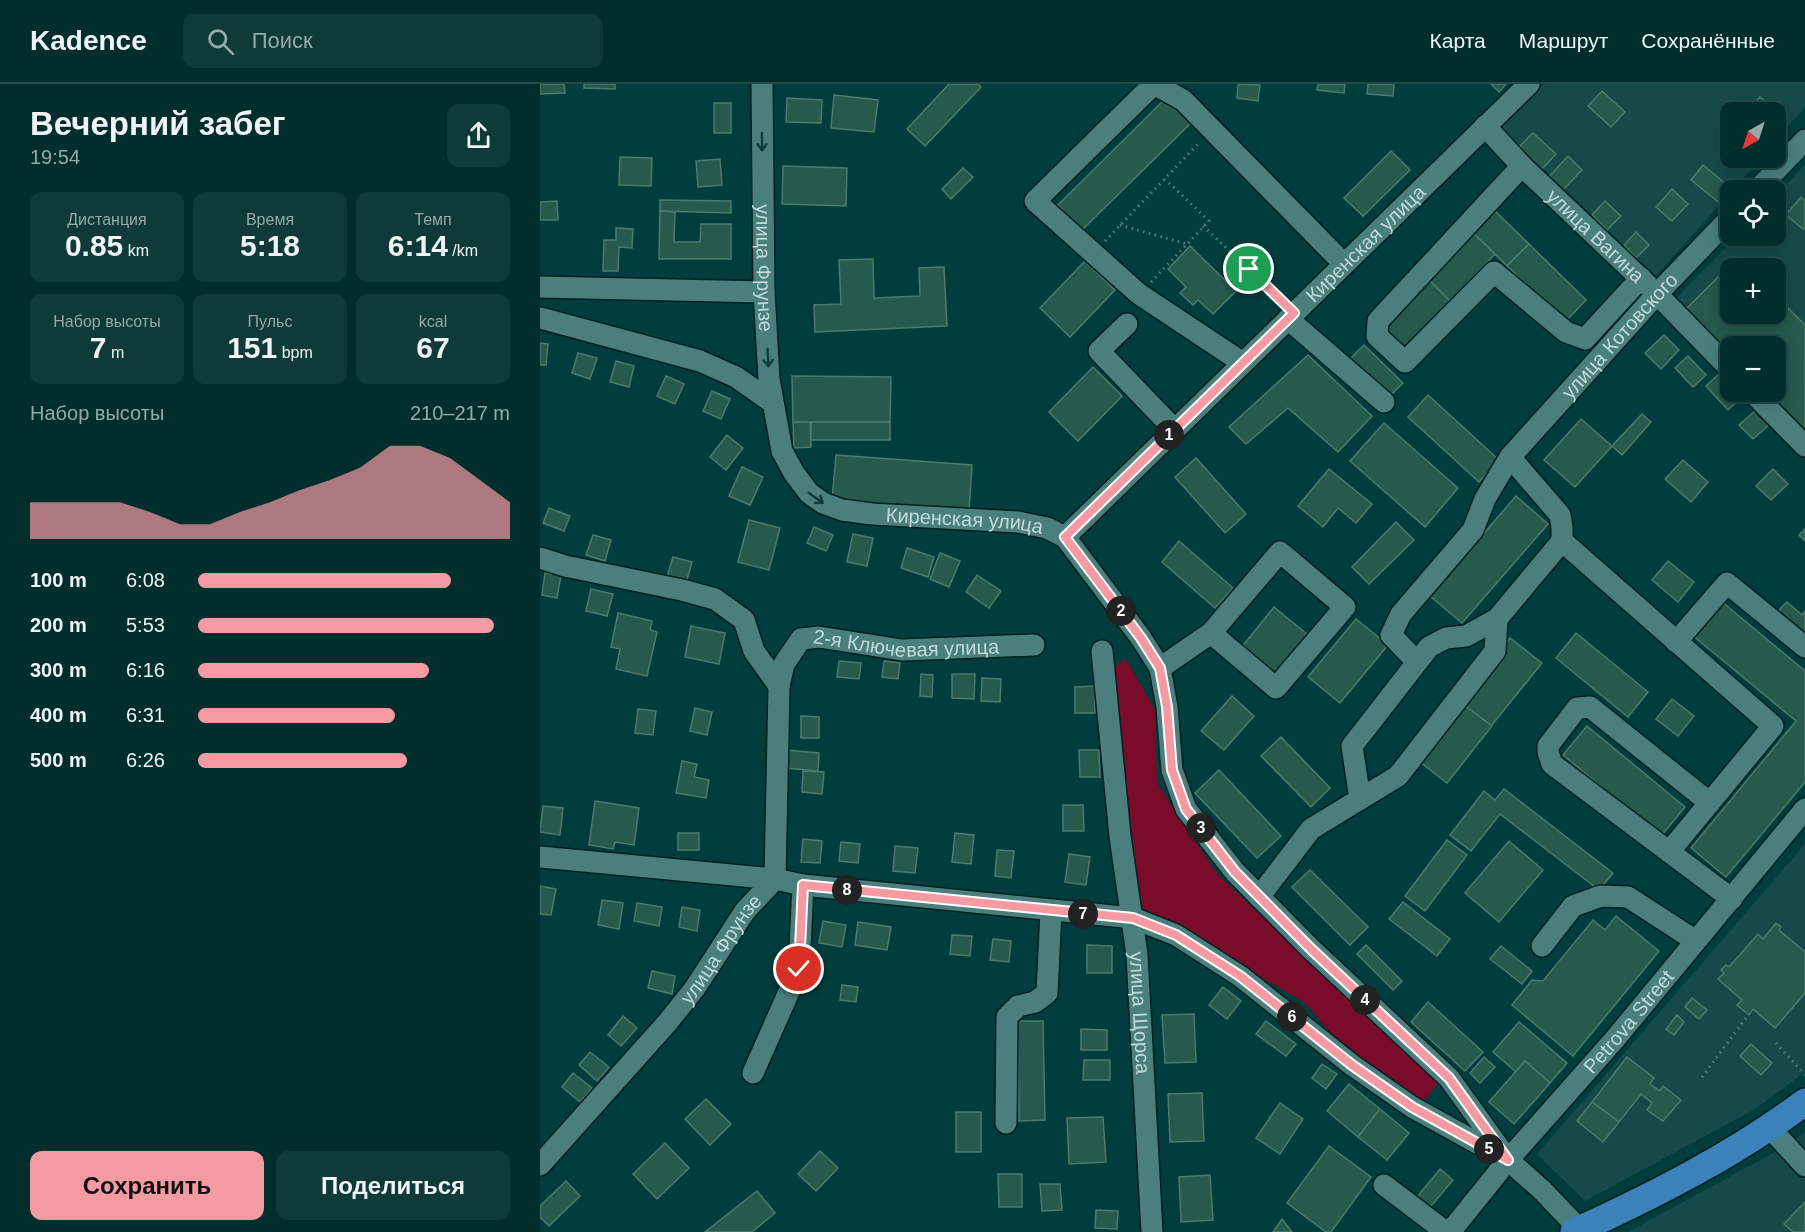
<!DOCTYPE html>
<html lang="ru">
<head>
<meta charset="utf-8">
<style>
	:root { --surface:#002e2d; --page:#0e3a39; --text:#f1f3f6; --muted:#95a8aa; --line:#224a49; --accent:#f49aa3 }
	body { margin:0; font-family:Arial,sans-serif; background:var(--page); color:var(--text); height:100vh; display:flex; flex-direction:column; font-size:22px; white-space:nowrap }
	* { box-sizing:border-box; margin:0 }
	p { font-size:20px; color:var(--muted) }
	.icon { flex:none; width:33px; height:33px; fill:none; stroke:currentColor; stroke-width:2; stroke-linecap:round; stroke-linejoin:round }
	.map { position:relative; flex:1; overflow:hidden }
	.drawer { display:flex; flex-direction:column; background:var(--surface); width:540px }
	.drawer>* { flex:none }
	.needle { width:39px; rotate:219deg }
	.controls { position:absolute; left:1180px; top:18px; display:grid; gap:12px }
	.controls a { display:grid; place-items:center; width:66px; height:66px; border-radius:12px; background:var(--surface); box-shadow:0 3px 15px #0003,0 0 0 2px var(--line); font-size:30px }
	.pin { position:absolute; display:grid; place-items:center; width:51px; height:51px; color:#fff; margin:-26px; border:3px solid #fff; border-radius:50%; box-shadow:0 2px 6px #0007 }
	.km { position:absolute; width:30px; height:30px; margin:-15px; border-radius:50%; background:#222; color:#fff; font-size:16px; line-height:30px; text-align:center }
	.round { display:grid; place-items:center; flex:none; width:63px; height:63px; border-radius:12px; background:var(--page) }
	.headline { display:flex; align-items:center; justify-content:space-between; height:102px; padding:0 30px }
	h1 { font-size:33px; font-weight:700; line-height:45px }
	.figures { display:grid; grid-template-columns:repeat(3,1fr); gap:9px; height:102px; padding:6px 30px }
	.figures div { display:grid; align-content:center; border-radius:12px; background:var(--page); text-align:center }
	.figures b { font-size:30px; font-weight:700 }
	.figures small { font-size:16px; font-weight:400 }
	.figures p { font-size:16px }
	.chart { height:168px; padding:12px 30px }
	.chart p { display:flex; justify-content:space-between }
	.chart svg { width:100%; height:108px; margin-top:6px; fill:var(--accent); opacity:.7 }
	.primary-button { display:flex; gap:12px; margin-top:auto; padding:12px 30px }
	.primary-button a { flex:1; height:69px; border-radius:12px; background:var(--accent); color:#111; font-size:24px; font-weight:700; line-height:69px; text-align:center }
	.primary-button a+a { background:var(--page); color:var(--text) }
	ul { padding:0 30px; list-style:none; font-size:20px }
	li { display:grid; grid-template-columns:96px 72px 1fr; align-items:center; height:45px }
	li i { height:15px; border-radius:8px; background:var(--accent) }
	header { display:flex; align-items:center; gap:36px; box-sizing:border-box; height:84px; padding:0 30px; background:var(--surface); border-bottom:2px solid var(--line) }
	header strong { font-size:28px }
	nav { display:flex; gap:33px; margin-inline-start:auto; font-size:21px }
	.search { width:420px; height:54px; background:var(--page); display:flex; align-items:center; gap:15px; box-sizing:border-box; padding:0 21px; border-radius:12px; color:var(--muted); font-size:22px }
	main { display:flex; flex:1; min-height:0 }
	.map>svg:first-child { display:block }
	.built { fill:#164a49; fill-rule:evenodd }
	.green { fill:#7b0b2a }
	.building { fill:#265a4c; stroke:#4b7b6d; stroke-width:1.5 }
	.lines { fill:none; stroke-linecap:round; stroke-linejoin:round }
	.minor-casing { stroke:#042020; stroke-width:24 }
	.major-casing { stroke:#042020; stroke-width:30 }
	.path { stroke:#517f7e; stroke-width:3; stroke-dasharray:1.5 4.5; stroke-linecap:butt }
	.minor { stroke:#4a7f7e; stroke-width:21 }
	.major { stroke:#3a82b9; stroke-width:27 }
	.oneway { stroke:#0f3d3c }
	.route-casing { stroke:#fff; stroke-width:12 }
	.route { stroke:#f49aa3; stroke-width:8 }
	.labels { text-anchor:middle; stroke-width:6; stroke-linejoin:round; paint-order:stroke }
	.street-label { font-size:20px; fill:#bfdad9; stroke:#053130 }
</style>
</head>
<body>
<header>
<strong>Kadence</strong>
<div class="search"><svg class="icon" aria-label="search" viewBox="0 0 24 24"><circle cx="10" cy="10" r="6"/><path d="M15 15l6 6"/></svg>Поиск</div>
<nav><a>Карта</a><a>Маршрут</a><a>Сохранённые</a></nav>
</header>
<main>
<section class="drawer">
<div class="headline"><div><h1>Вечерний забег</h1><p>19:54</p></div><a class="round"><svg class="icon" aria-label="share" viewBox="0 0 24 24"><path d="M12 15V3M7 8l5-5 5 5M5 13v7h14v-7"/></svg></a></div>
<div class="figures">
<div><p>Дистанция</p><b>0.85<small> km</small></b></div>
<div><p>Время</p><b>5:18</b></div>
<div><p>Темп</p><b>6:14<small> /km</small></b></div>
</div>
<div class="figures">
<div><p>Набор высоты</p><b>7<small> m</small></b></div>
<div><p>Пульс</p><b>151<small> bpm</small></b></div>
<div><p>kcal</p><b>67</b></div>
</div>
<div class="chart"><p><span>Набор высоты</span>210–217 m</p>
<svg viewBox="0 0 160 44" preserveAspectRatio="none"><path d="M0 44V29L10 29L20 29L30 29L40 33L50 38L60 38L70 33L80 29L90 24L100 20L110 15L120 6L130 6L140 11L150 20L160 29V44z"/></svg>
</div>
<ul>
<li><b>100 m</b>6:08<i style="width:81%"></i></li>
<li><b>200 m</b>5:53<i style="width:95%"></i></li>
<li><b>300 m</b>6:16<i style="width:74%"></i></li>
<li><b>400 m</b>6:31<i style="width:63%"></i></li>
<li><b>500 m</b>6:26<i style="width:67%"></i></li>
</ul>
<div class="primary-button"><a>Сохранить</a><a>Поделиться</a></div>
</section>
<div class="map">
<svg width="1265" height="1148" viewBox="0 0 1265 1148">
	<rect width="100%" height="100%" fill="#003d3c"/>
	<!-- built -->
	<g class="built">
		<polygon points="985,0 1265,0 1265,23 1236,56 1236,28 1191,28 1191,74 1221,74 1116,192 951,35"/>
		<path d="M1265 81V337L1234 308H1236V262H1191V266L1136 214 1197 152H1236V111ZM1191 184H1236V230H1191Z"/>
		<polygon points="1265,760 1265,988 1217,1024 1045,1117 997,1070"/>
		<polygon points="1265,1048 1265,1148 1088,1148 1244,1063"/>
	</g>
	<!-- green -->
	<polygon class="green" points="586,575 615,626 617,699 678,791 898,999 883,1018 807,968 765,919 601,823 572,584"/>
	<!-- building -->
	<g class="building">
		<polygon points="0,0 24,0 25,9 0,10"/>
		<polygon points="44,0 75,0 75,5 44,4"/>
		<polygon points="409,0 438,0 441,3 385,62 367,45"/>
		<polygon points="698,0 720,1 718,17 697,14"/>
		<polygon points="778,0 805,0 804,9 777,6"/>
		<polygon points="828,0 854,0 853,12 827,10"/>
		<polygon points="951,0 966,0 959,8"/>
		<polygon points="1062,7 1085,28 1071,43 1048,22"/>
		<polygon points="294,11 338,16 334,48 291,44"/>
		<polygon points="1220,13 1245,35 1236,46 1236,28 1206,28"/>
		<polygon points="247,14 282,16 281,39 246,38"/>
		<polygon points="626,14 651,39 542,146 518,121"/>
		<rect x="174" y="19" width="17" height="30"/>
		<polygon points="993,49 1016,70 1001,86 978,64"/>
		<polygon points="851,67 870,86 823,132 804,114"/>
		<polygon points="1028,72 1042,86 1021,108 1007,95"/>
		<polygon points="80,73 112,74 111,102 79,101"/>
		<polygon points="180,75 182,101 158,103 156,77"/>
		<polygon points="1163,81 1193,106 1191,106 1191,110 1182,121 1151,96"/>
		<polygon points="243,82 307,84 306,122 242,120"/>
		<polygon points="423,84 433,93 411,115 402,105"/>
		<polygon points="1132,105 1148,120 1132,137 1116,123"/>
		<polygon points="1261,113 1265,117 1265,143 1263,145 1246,131"/>
		<polygon points="120,116 191,117 191,129 120,127"/>
		<polygon points="17,117 18,136 0,136 0,118"/>
		<polygon points="1065,117 1081,132 1067,146 1052,131"/>
		<polygon points="120,127 135,128 134,158 160,158 161,140 191,140 191,175 119,175"/>
		<polygon points="955,127 989,160 967,182 933,149"/>
		<polygon points="76,144 93,145 92,164 79,163 78,187 63,187 64,156 76,156"/>
		<polygon points="1096,148 1109,161 1096,174 1084,161"/>
		<polygon points="933,149 955,170 910,217 889,196"/>
		<polygon points="989,160 1046,216 1025,238 967,182"/>
		<polygon points="650,162 696,207 673,230 658,216 653,221 640,209 646,203 628,185"/>
		<polygon points="1197,174 1208,184 1191,184 1191,230 1236,230 1236,212 1265,241 1265,347 1225,308 1236,308 1236,262 1191,262 1191,274 1144,227"/>
		<polygon points="333,175 334,214 380,212 379,184 404,183 407,242 275,248 274,221 301,220 299,176"/>
		<polygon points="545,177 575,206 530,253 500,224"/>
		<polygon points="889,196 910,217 864,266 842,245"/>
		<polygon points="1124,251 1139,266 1121,285 1105,269"/>
		<polygon points="0,259 8,260 6,281 0,281"/>
		<polygon points="824,261 863,299 849,313 810,275"/>
		<polygon points="38,269 57,274 50,295 32,289"/>
		<polygon points="768,271 832,332 798,368 748,324 706,360 689,343"/>
		<polygon points="1148,272 1166,291 1153,303 1135,284"/>
		<polygon points="76,277 94,282 89,303 70,298"/>
		<polygon points="553,283 582,312 538,357 509,328"/>
		<polygon points="1181,288 1191,299 1191,308 1199,308 1203,312 1188,326 1166,302"/>
		<polygon points="126,292 144,300 135,320 117,312"/>
		<polygon points="252,292 351,293 350,338 253,338"/>
		<polygon points="172,307 190,315 181,335 163,327"/>
		<polygon points="888,311 959,376 939,398 868,333"/>
		<polygon points="1216,326 1229,341 1213,355 1199,341"/>
		<polygon points="1102,330 1111,338 1082,371 1072,362"/>
		<polygon points="1041,335 1072,362 1035,403 1004,376"/>
		<polygon points="253,338 270,338 271,363 254,364"/>
		<rect x="271" y="338" width="79" height="18"/>
		<polygon points="844,339 918,404 885,443 810,377"/>
		<polygon points="187,351 203,364 186,386 170,373"/>
		<polygon points="296,371 432,381 429,426 292,416"/>
		<polygon points="656,374 706,430 685,449 635,393"/>
		<polygon points="1143,376 1168,398 1151,418 1125,395"/>
		<polygon points="202,383 223,393 210,421 189,412"/>
		<polygon points="789,385 832,420 816,439 798,424 783,443 758,422"/>
		<polygon points="1233,385 1248,400 1231,416 1216,402"/>
		<polygon points="976,412 1008,440 922,539 890,512"/>
		<polygon points="9,424 30,432 24,447 3,439"/>
		<polygon points="209,436 240,444 229,486 198,478"/>
		<polygon points="856,438 874,456 829,500 812,483"/>
		<polygon points="274,443 293,451 286,467 267,459"/>
		<polygon points="1265,445 1265,457 1259,451"/>
		<polygon points="313,450 333,454 327,482 307,478"/>
		<polygon points="53,451 71,456 65,477 46,471"/>
		<polygon points="639,457 693,504 675,524 622,478"/>
		<polygon points="367,464 394,473 388,493 361,484"/>
		<polygon points="400,469 420,477 409,503 390,495"/>
		<polygon points="133,473 152,478 146,499 127,493"/>
		<polygon points="1128,477 1154,498 1138,518 1112,496"/>
		<polygon points="5,489 21,491 17,514 2,511"/>
		<polygon points="437,491 461,507 449,524 426,508"/>
		<polygon points="51,505 73,510 67,532 46,527"/>
		<polygon points="1181,517 1265,587 1265,698 1186,793 1151,764 1256,637 1152,551"/>
		<polygon points="1247,518 1262,531 1265,527 1265,547 1262,550 1237,528"/>
		<polygon points="734,523 767,550 731,596 697,569"/>
		<polygon points="78,529 112,537 110,546 117,548 107,592 76,585 80,565 71,563"/>
		<polygon points="816,535 848,561 800,619 768,593"/>
		<polygon points="151,542 185,549 179,580 145,573"/>
		<polygon points="1036,549 1108,608 1088,633 1016,574"/>
		<polygon points="970,554 1002,579 951,642 920,618"/>
		<polygon points="299,577 321,579 319,595 297,593"/>
		<polygon points="344,577 360,579 358,595 342,593"/>
		<polygon points="381,590 393,591 392,613 380,612"/>
		<polygon points="412,590 435,590 434,615 412,614"/>
		<polygon points="442,594 461,595 460,618 441,617"/>
		<polygon points="555,602 555,629 535,629 535,603"/>
		<polygon points="692,612 714,632 684,666 661,647"/>
		<polygon points="1132,615 1154,632 1138,652 1116,635"/>
		<polygon points="920,618 952,642 907,699 876,675"/>
		<polygon points="155,624 172,628 167,651 150,647"/>
		<polygon points="98,625 116,627 113,651 95,649"/>
		<polygon points="261,632 279,633 279,654 261,654"/>
		<polygon points="1047,642 1145,723 1121,752 1023,671"/>
		<polygon points="741,653 790,704 771,723 721,672"/>
		<polygon points="246,666 279,669 278,687 245,684"/>
		<polygon points="539,666 559,666 560,693 540,693"/>
		<polygon points="142,677 157,680 154,693 169,696 166,714 136,709"/>
		<polygon points="679,686 741,752 717,774 655,709"/>
		<polygon points="263,687 284,688 282,710 262,708"/>
		<polygon points="964,705 1073,789 1059,806 960,730 931,767 910,751 944,707 955,716"/>
		<polygon points="55,717 99,724 94,761 75,758 73,765 49,761"/>
		<polygon points="523,721 543,721 544,747 523,747"/>
		<polygon points="3,722 23,724 20,751 0,748"/>
		<rect x="138" y="749" width="21" height="17"/>
		<polygon points="415,749 434,751 431,780 412,778"/>
		<polygon points="263,755 282,757 280,779 261,778"/>
		<polygon points="907,756 927,771 885,827 865,812"/>
		<polygon points="969,757 1003,786 959,838 925,809"/>
		<polygon points="301,758 320,760 318,779 299,777"/>
		<polygon points="355,762 378,764 375,789 353,787"/>
		<polygon points="457,766 474,767 471,794 455,792"/>
		<polygon points="529,770 550,773 546,801 525,798"/>
		<polygon points="770,786 828,843 810,861 752,803"/>
		<polygon points="0,802 16,805 11,831 0,830"/>
		<polygon points="62,816 83,819 79,845 58,841"/>
		<polygon points="863,818 910,855 897,872 849,835"/>
		<polygon points="97,819 122,823 119,842 94,837"/>
		<polygon points="142,823 160,826 157,847 139,843"/>
		<polygon points="1076,832 1119,867 1033,972 972,921 992,896 1003,897 1053,836 1065,846"/>
		<polygon points="283,837 306,841 302,863 279,859"/>
		<polygon points="318,838 351,843 347,866 315,861"/>
		<polygon points="1236,839 1241,843 1239,846 1265,868 1265,909 1235,944 1213,925 1209,931 1197,921 1202,916 1178,895 1184,889 1181,886 1186,881 1189,883 1218,850 1223,855"/>
		<polygon points="412,851 432,852 430,872 410,870"/>
		<polygon points="453,855 471,857 469,878 450,876"/>
		<polygon points="547,861 572,862 572,889 547,889"/>
		<polygon points="826,861 862,897 853,906 817,870"/>
		<polygon points="961,862 992,887 982,900 950,875"/>
		<polygon points="112,887 135,892 132,910 108,904"/>
		<polygon points="302,901 318,903 316,918 300,916"/>
		<polygon points="683,903 701,917 687,935 669,921"/>
		<polygon points="1152,914 1167,926 1159,935 1145,923"/>
		<polygon points="888,918 943,968 925,987 871,938"/>
		<polygon points="654,930 656,978 625,979 622,931"/>
		<polygon points="1137,931 1144,938 1134,951 1126,945"/>
		<polygon points="83,932 97,944 81,962 68,951"/>
		<polygon points="478,937 503,937 505,1036 479,1037"/>
		<polygon points="726,937 756,960 746,972 716,950"/>
		<polygon points="979,938 1027,979 1010,999 985,977 976,988 953,968"/>
		<polygon points="541,945 567,946 567,966 541,966"/>
		<polygon points="1211,960 1232,979 1221,991 1200,972"/>
		<polygon points="50,968 69,983 57,997 39,981"/>
		<polygon points="944,973 955,983 940,999 930,989"/>
		<polygon points="1087,973 1114,994 1110,1000 1120,1007 1123,1002 1141,1016 1123,1037 1107,1026 1112,1019 1101,1010 1079,1038 1052,1018"/>
		<polygon points="544,976 570,976 570,996 543,996"/>
		<polygon points="985,977 1010,999 974,1040 949,1018"/>
		<polygon points="782,980 797,990 786,1005 772,994"/>
		<polygon points="33,989 52,1004 40,1018 22,1003"/>
		<polygon points="809,1000 840,1025 818,1053 787,1027"/>
		<polygon points="662,1009 664,1057 630,1058 628,1010"/>
		<polygon points="166,1015 191,1040 170,1061 145,1035"/>
		<polygon points="1052,1018 1079,1038 1063,1058 1037,1037"/>
		<polygon points="740,1019 763,1035 740,1070 716,1054"/>
		<polygon points="840,1025 869,1049 847,1076 818,1053"/>
		<rect x="416" y="1028" width="25" height="40"/>
		<polygon points="563,1033 566,1078 529,1080 527,1034"/>
		<polygon points="125,1059 149,1084 117,1115 93,1090"/>
		<polygon points="789,1062 831,1093 791,1148 786,1148 747,1119"/>
		<polygon points="280,1067 298,1084 276,1107 258,1090"/>
		<polygon points="900,1085 913,1096 885,1129 873,1118"/>
		<polygon points="458,1090 482,1090 482,1123 459,1123"/>
		<polygon points="670,1091 673,1136 641,1138 639,1093"/>
		<polygon points="26,1097 40,1112 9,1142 0,1133 0,1122"/>
		<polygon points="500,1100 520,1100 522,1126 502,1127"/>
		<polygon points="217,1107 235,1129 212,1148 165,1148"/>
		<polygon points="1265,1118 1265,1148 1253,1148 1244,1140"/>
		<polygon points="556,1126 578,1127 577,1145 555,1144"/>
		<polygon points="742,1135 752,1148 733,1148"/>
	</g>
	<g class="lines">
		<!-- minor casing -->
		<g class="minor-casing">
			<g id="minor">
				<path id="s1" d="M222 0 224 208 229 295 242 367 254 389 269 409 283 419 302 426 332 430 478 438 507 444 525 453 601 554 620 584 627 623 632 686 646 725 695 788 771 865 909 994 968 1076"/>
				<path id="s2" d="M945 42 982 82 1117 210 1191 286"/>
				<polyline points="982,82 838,237 837,252 865,278 954,188 1026,248 1045,255 1101,194"/>
				<polyline points="1217,106 1265,56"/>
				<polyline points="0,203 224,208"/>
				<polyline points="0,234 160,277 196,293 233,319"/>
				<polyline points="748,235 844,318"/>
				<polyline points="587,240 559,267 635,346"/>
				<polyline points="703,279 599,210 495,117 614,0 643,16 804,180"/>
				<polyline points="1212,308 1265,362"/>
				<polyline points="970,373 1020,431 1022,443 1022,457"/>
				<path id="s3" d="M525 453 989 0"/>
				<path id="s4" d="M0 474 25 482 142 506 175 515 204 536 214 567 239 602 244 580 261 555 279 553 362 566 494 561"/>
				<polyline points="1136,558 1187,499 1265,563"/>
				<path id="s5" d="M562 567 580 752 597 871 612 1148"/>
				<path id="s6" d="M877 578 851 551 861 530 933 446 945 415 970 373 1117 210 1191 133"/>
				<polyline points="620,584 671,549 736,604 805,523 740,468 671,549"/>
				<polyline points="820,715 812,662 889,563 906,554 926,552 957,535"/>
				<polyline points="1170,719 1050,623 1037,624 1008,662 1008,668 1012,680 1192,815"/>
				<polyline points="0,773 235,795 263,801 593,834 636,851 700,892 812,981 872,1023 968,1076 1002,1106 1042,1148"/>
				<polyline points="719,813 771,745 858,692 955,567 957,535 1022,457 1233,642 1129,768"/>
				<polyline points="1002,862 1033,822 1061,812 1088,813 1156,857"/>
				<polyline points="213,989 259,885 263,801"/>
				<polyline points="466,1039 467,933 478,922 495,918 507,909 511,827"/>
				<polyline points="1230,1044 1265,1082"/>
				<path id="s7" d="M0 1081 127 939 155 904 205 827 235 795 239 602"/>
				<polyline points="844,1101 906,1148"/>
				<path id="s8" d="M910 1148 968 1076 1075 955 1265 725"/>
			</g>
		</g>
		<!-- major casing -->
		<g class="major-casing">
			<path id="major" d="M1034 1148C1115 1111 1194 1071 1265 1018"/>
		</g>
		<!-- path -->
		<g class="path">
			<polyline points="580,141 647,160"/>
			<polyline points="663,142 743,217"/>
			<polyline points="565,157 660,58"/>
			<polyline points="611,198 669,137 625,95"/>
			<polyline points="1236,959 1265,991"/>
			<polyline points="1162,993 1206,934"/>
		</g>
		<!-- minor -->
		<use href="#minor" class="minor"/>
		<!-- major -->
		<use href="#major" class="major"/>
	</g>
	<!-- one-way arrows -->
	<defs><path id="oneway-shaft" d="M-6 0H5M1.5-3L5.5 0L1.5 3" fill="none" stroke-width="1.6" stroke-linecap="round" stroke-linejoin="round" transform="scale(1.5)"/></defs>
	<g class="oneway">
		<use href="#oneway-shaft" transform="translate(222 58) rotate(89)"/>
		<use href="#oneway-shaft" transform="translate(228 274) rotate(87)"/>
		<use href="#oneway-shaft" transform="translate(276 414) rotate(36)"/>
	</g>
	<g class="lines">
		<!-- route casing -->
		<g class="route-casing">
			<polyline id="route" points="259,885 263,801 593,834 636,851 700,892 812,981 872,1023 968,1076 909,994 771,865 695,788 646,725 632,686 627,623 620,584 601,554 525,453 754,229 709,185"/>
		</g>
		<!-- route -->
		<use href="#route" class="route"/>
	</g>
	<g class="labels">
		<!-- street labels -->
		<g class="street-label">
			<text dy="7" stroke="none"><textPath href="#s2" startOffset="156">улица Вагина</textPath></text>
			<text dy="7" stroke="none"><textPath href="#s3" startOffset="420">Киренская улица</textPath></text>
			<text dy="7" stroke="none"><textPath href="#s1" startOffset="184">улица Фрунзе</textPath></text>
			<text dy="7" stroke="none"><textPath href="#s6" startOffset="417">улица Котовского</textPath></text>
			<text dy="7" stroke="none"><textPath href="#s1" startOffset="579">Киренская улица</textPath></text>
			<text dy="7" stroke="none"><textPath href="#s4" startOffset="450">2-я Ключевая улица</textPath></text>
			<text dy="7" stroke="none"><textPath href="#s7" startOffset="282">улица Фрунзе</textPath></text>
			<text dy="7" stroke="none"><textPath href="#s5" startOffset="364">улица Щорса</textPath></text>
			<text dy="7" stroke="none"><textPath href="#s8" startOffset="276">Petrova Street</textPath></text>
		</g>
	</g>
</svg>
<div class="controls">
<a><svg class="needle" viewBox="-14 -14 28 28"><path d="M0-13l5 13h-10z" fill="#e53935"/><path d="M0 13l5-13h-10z" fill="#95a8aa"/></svg></a>
<a><svg class="icon" aria-label="locate" viewBox="0 0 24 24"><circle cx="12" cy="12" r="6"/><path d="M12 2v4M12 18v4M2 12h4M18 12h4"/></svg></a>
<a>+</a>
<a>−</a>
</div>
<div class="pin" style="left:709px;top:185px;background:#1e9e55"><svg class="icon" aria-label="arrive" viewBox="0 0 24 24"><path d="M6 21V4h12l-3 4 3 4H6"/></svg></div>
<div class="pin" style="left:259px;top:885px;background:#d93025"><svg class="icon" aria-label="check" viewBox="0 0 24 24"><path d="M5 12l5 5 9-10"/></svg></div>
<b class="km" style="left:629px;top:351px">1</b>
<b class="km" style="left:581px;top:527px">2</b>
<b class="km" style="left:661px;top:744px">3</b>
<b class="km" style="left:825px;top:916px">4</b>
<b class="km" style="left:949px;top:1065px">5</b>
<b class="km" style="left:752px;top:933px">6</b>
<b class="km" style="left:543px;top:830px">7</b>
<b class="km" style="left:307px;top:806px">8</b>
</div>
</main>
</body>
</html>
